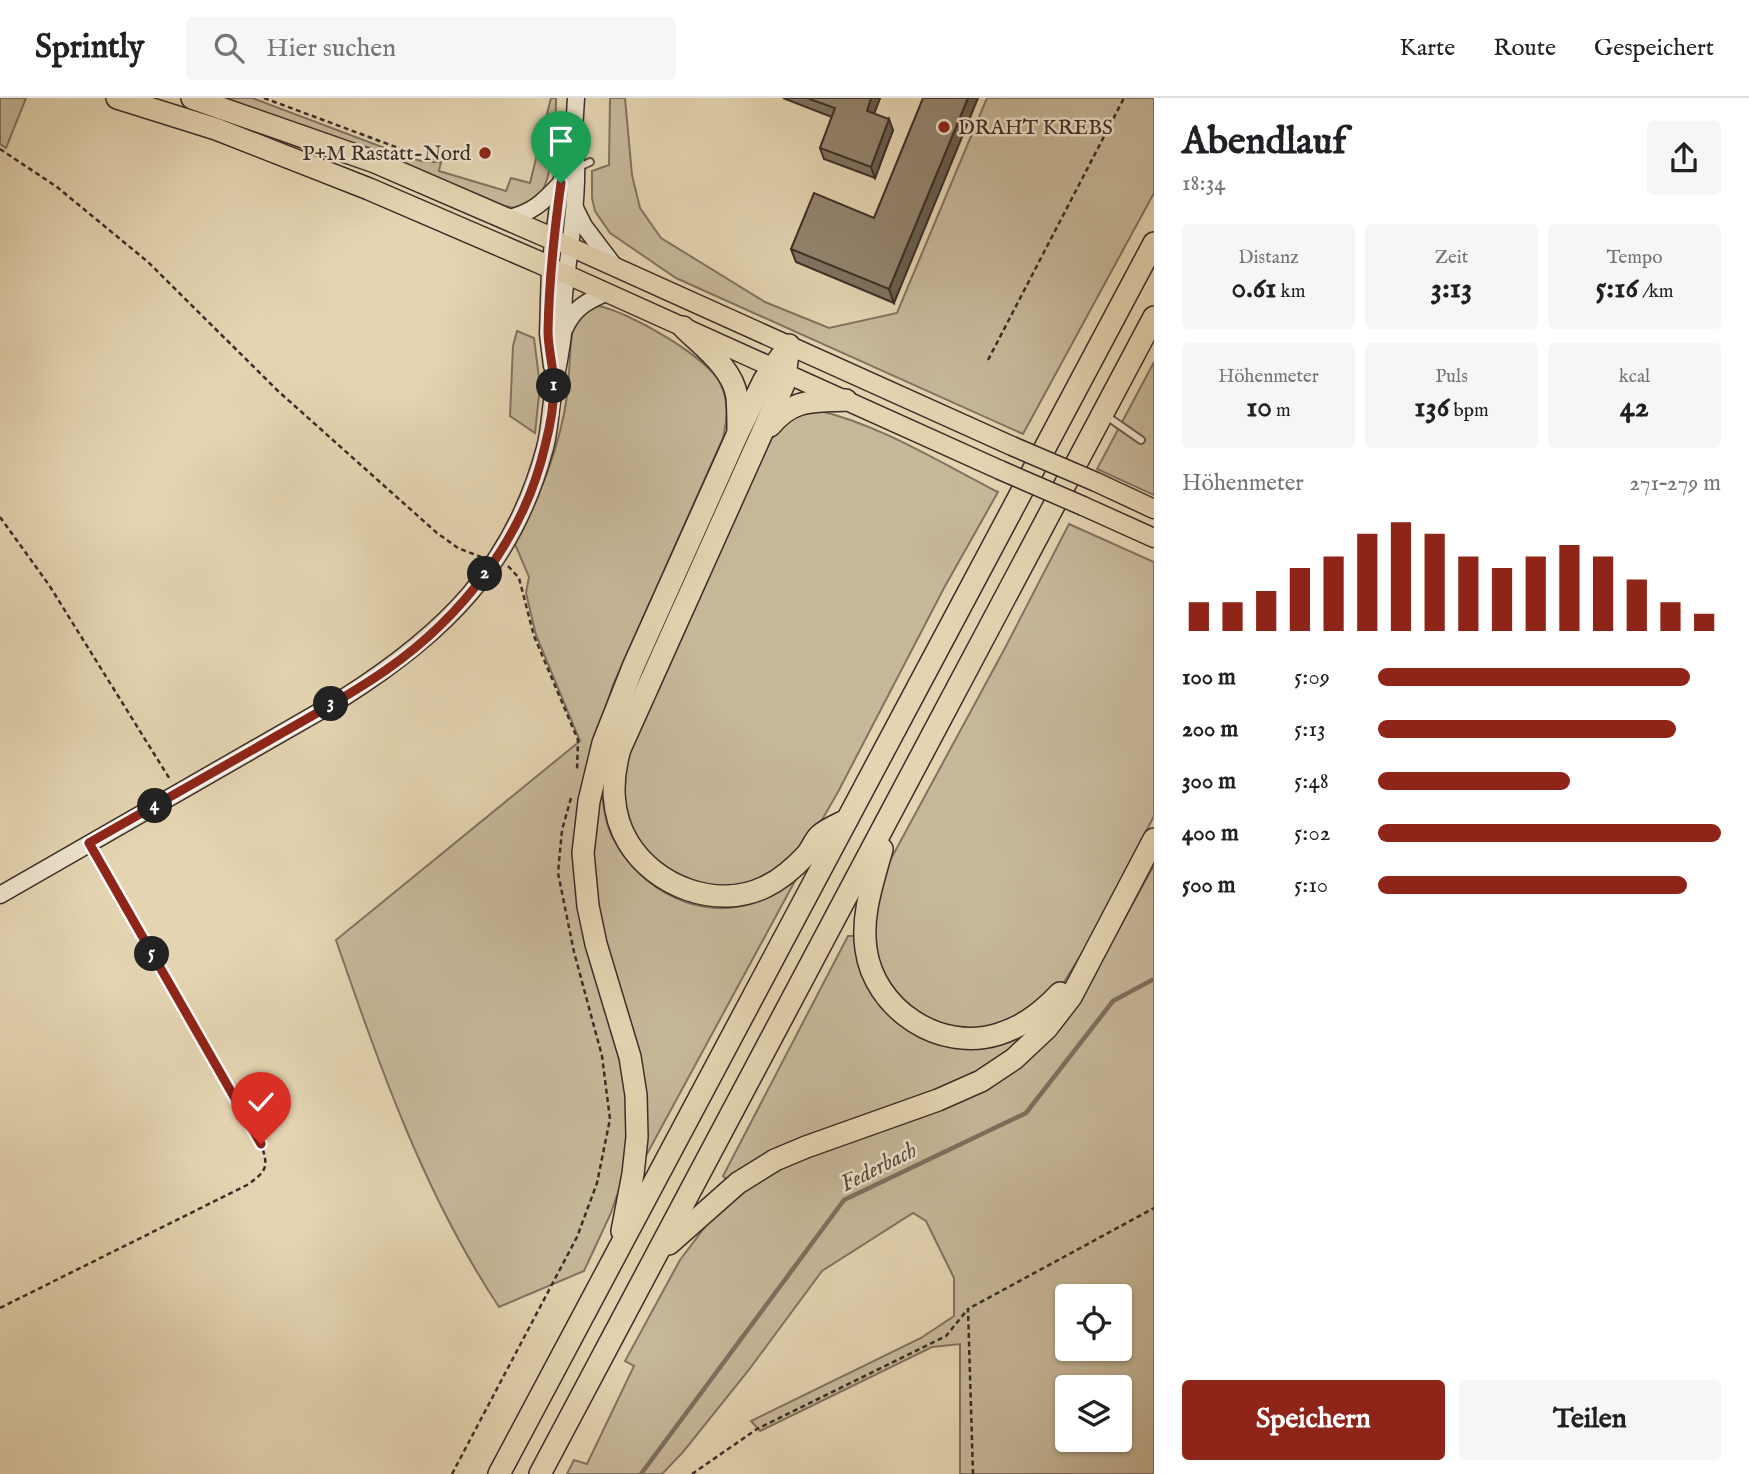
<!DOCTYPE html>
<html lang="de">
<head>
<meta charset="utf-8">
<style>
	:root { --surface:#fff; --page:#f6f6f6; --text:#202124; --muted:#757577; --line:#e0e0e0; --accent:#8f2418 }
	body { margin:0; font-family:"IM FELL English",serif; background:var(--page); color:var(--text); height:100vh; display:flex; flex-direction:column; font-size:26px; white-space:nowrap }
	* { box-sizing:border-box; margin:0 }
	p { font-size:23px; color:var(--muted) }
	.icon { flex:none; width:38px; height:38px; fill:none; stroke:currentColor; stroke-width:2; stroke-linecap:round; stroke-linejoin:round }
	.map { position:relative; flex:1; overflow:hidden }
	.details { display:flex; flex-direction:column; background:var(--surface); width:595px }
	.details>* { flex:none }
	.buttons { position:absolute; left:1055px; top:1186px; display:grid; gap:14px }
	.buttons a { display:grid; place-items:center; width:77px; height:77px; border-radius:7px; background:var(--surface); box-shadow:0 2px 5px #0004; font-size:35px }
	.pin { position:absolute; display:grid; place-items:center; width:60px; height:60px; color:#fff; margin:-72px -30px; border-radius:50% 50% 50% 0; rotate:-45deg; box-shadow:0 0 7px #0007 }
	.pin .icon { rotate:45deg }
	.km { position:absolute; width:35px; height:35px; margin:-18px; border-radius:50%; background:#222; color:#fff; font-size:19px; line-height:35px; text-align:center }
	.round { display:grid; place-items:center; flex:none; width:74px; height:74px; border-radius:7px; background:var(--page) }
	.overview { display:flex; align-items:center; justify-content:space-between; height:119px; padding:0 28px }
	h1 { font-size:38px; font-weight:700; line-height:52px }
	.figures { display:grid; grid-template-columns:repeat(3,1fr); gap:10px; height:119px; padding:7px 28px }
	.figures div { display:grid; align-content:center; border-radius:7px; background:var(--page); text-align:center }
	.figures b { font-size:30px; font-weight:700 }
	.figures small { font-size:19px; font-weight:400 }
	.figures p { font-size:19px }
	.chart { height:196px; padding:14px 28px }
	.chart p { display:flex; justify-content:space-between }
	.chart svg { width:100%; height:126px; margin-top:7px; stroke:var(--accent); stroke-width:6 }
	.button { display:flex; gap:14px; margin-top:auto; padding:14px 28px }
	.button a { flex:1; height:80px; border-radius:7px; background:var(--accent); color:#fff; font-size:28px; font-weight:700; line-height:80px; text-align:center }
	.button a+a { background:var(--page); color:var(--text) }
	ul { padding:0 28px; list-style:none; font-size:23px }
	li { display:grid; grid-template-columns:112px 84px 1fr; align-items:center; height:52px }
	li i { height:18px; border-radius:9px; background:var(--accent) }
	header { display:flex; align-items:center; gap:42px; box-sizing:border-box; height:98px; padding:0 35px; background:var(--surface); border-bottom:2px solid var(--line) }
	header strong { font-size:33px }
	nav { display:flex; gap:38px; margin-inline-start:auto; font-size:24px }
	.search { width:490px; height:63px; background:var(--page); display:flex; align-items:center; gap:18px; box-sizing:border-box; padding:0 24px; border-radius:7px; color:var(--muted); font-size:26px }
	main { display:flex; flex:1; min-height:0 }
	.map>svg:first-child { display:block }
	.green { fill:#c7b89a; stroke:#817260; stroke-width:2; fill-rule:evenodd }
	.lines { fill:none; stroke-linecap:round; stroke-linejoin:round }
	.stream { stroke:#7e6f5e; stroke-width:4.5 }
	.lane-casing { stroke:#65574a; stroke-width:10 }
	.secondary-casing { stroke:#3b2d27; stroke-width:19 }
	.primary-casing { stroke:#3b2d27; stroke-width:21 }
	.highway-casing { stroke:#3b2d27; stroke-width:24 }
	.path { stroke:#3b2d27; stroke-width:2.5; stroke-dasharray:5 3.5; stroke-linecap:butt }
	.lane { stroke:#ede3cc; stroke-width:6 }
	.secondary { stroke:#ede3cc; stroke-width:16 }
	.primary { stroke:#e4d4b1; stroke-width:18 }
	.highway { stroke:#e4d4b1; stroke-width:21 }
	.primary-bridge-casing { stroke:#3b2d27; stroke-width:21; stroke-linecap:butt }
	.primary-bridge { stroke:#e4d4b1; stroke-width:18 }
	.wall { fill:#7e725f; stroke:#3b2d27; stroke-width:2 }
	.shaded-wall { fill:#675c4e; stroke:#3b2d27; stroke-width:2 }
	.building { fill:#93846f; stroke:#3b2d27; stroke-width:2 }
	.route-casing { stroke:#fff; stroke-width:14 }
	.route { stroke:#8f2418; stroke-width:9 }
	.poi-dot { fill:#8f2418; stroke:#ede3cc; stroke-width:2.5 }
	.labels { text-anchor:middle; stroke-width:5; stroke-linejoin:round; paint-order:stroke }
	.poi-label { font-size:21px; fill:#3b2d27; stroke:#ede3cc; text-anchor:start }
	.water-label { font-size:23px; font-style:italic; fill:#57483e; stroke:#ede3cc }
</style>
</head>
<body>
<header>
<strong>Sprintly</strong>
<div class="search"><svg class="icon" aria-label="search" viewBox="0 0 24 24"><circle cx="10" cy="10" r="6"/><path d="M15 15l6 6"/></svg>Hier suchen</div>
<nav><a>Karte</a><a>Route</a><a>Gespeichert</a></nav>
</header>
<main>
<div class="map">
<svg width="1154" height="1376" viewBox="0 0 1154 1376">
	<rect width="100%" height="100%" fill="#e4d4b1"/>
	<filter id="stains"><feTurbulence type="fractalNoise" baseFrequency=".00286" numOctaves="4"/><feColorMatrix values="0 0 0 0 .2 0 0 0 0 .09 0 0 0 0 .02 0 0 0 .5 -.17"/></filter>
	<radialGradient id="worn" r=".72"><stop offset=".6" stop-color="#630" stop-opacity="0"/><stop offset="1" stop-color="#630" stop-opacity=".3"/></radialGradient>
	<!-- green -->
	<g class="green">
		<polygon points="0,0 26,0 6,50 0,46"/>
		<path d="M217 0H252L406 58 424 64H441L439 73 506 93 511 80 530 85 551 0H556C556 24 554 101 527 109 516 112 504 108 494 105Z"/>
		<polygon points="610,0 625,0 632,77 640,110 661,140 765,204 829,230 897,215 987,0 1154,0 1154,95 1023,336 676,180 610,135 595,113 592,100 592,73 609,67"/>
		<path d="M598 208C627 213 709 259 721 287 729 305 727 322 723 340L613 587 593 649 581 702 630 1021 627 1068 611 1115 584 1173 499 1209C424 1096 380 969 336 842L580 643 536 537 526 495 529 479 515 446C539 399 560 350 567 298 570 281 569 240 574 228 577 219 589 209 598 208Z"/>
		<polygon points="517,233 534,240 540,288 535,335 510,318 513,248"/>
		<polygon points="1154,264 1154,397 1097,371"/>
		<path d="M816 312C879 326 941 365 998 394L944 490 838 694 812 739 784 770 730 792 681 783 640 749 620 701 629 645 773 336 786 321Z"/>
		<polygon points="1069,426 1154,464 1154,718 1087,847 1061,889 994,931 951,932 911,913 885,884 872,851 880,781 1005,550"/>
		<path d="M601 694C604 708 605 724 611 736 635 785 687 819 742 808 761 804 778 793 795 783L641 1067 591 761 594 729Z"/>
		<path d="M1154 767V1376H960V1246L932 1249 760 1333 751 1323 921 1240 954 1218V1180L926 1123 913 1115 822 1173 748 1273 683 1354 662 1376H567L574 1362 587 1366 634 1268 625 1263 680 1162 714 1117 741 1094 764 1079 793 1065 953 1005 1078 905ZM1068 1199H1120V1251H1068ZM1068 1290H1120V1342H1068Z"/>
		<polygon points="848,838 857,838 922,938 1035,928 989,971 729,1084 723,1078"/>
	</g>
	<g class="lines">
		<!-- stream -->
		<polyline class="stream" points="641,1376 844,1102 1026,1015 1113,903 1154,881"/>
		<!-- lane casing -->
		<g class="lane-casing">
			<g id="lane">
				<polyline points="579,69 590,64"/>
				<polyline points="1105,317 1141,342"/>
			</g>
		</g>
		<!-- secondary casing -->
		<g class="secondary-casing">
			<g id="secondary">
				<polyline points="575,110 584,128 615,169"/>
				<path d="M506 121C534 114 542 105 561 85"/>
				<path d="M565 230C574 210 587 203 606 195"/>
				<polyline points="552,268 548,236 550,169 561,85 574,33 576,0"/>
				<path d="M0 797 343 600C444 536 513 469 545 350 549 335 550 318 552 303 555 280 561 257 563 235 564 222 563 210 564 197 570 142 581 88 574 33"/>
			</g>
		</g>
		<!-- primary casing -->
		<g class="primary-casing">
			<g id="primary">
				<polyline points="553,141 1012,348"/>
				<polyline points="550,169 1000,372"/>
				<polyline points="1096,384 1154,411"/>
				<polyline points="1083,408 1154,440"/>
			</g>
		</g>
		<!-- highway casing -->
		<g class="highway-casing">
			<g id="highway">
				<polyline points="117,0 216,31 369,91 550,169"/>
				<polyline points="192,0 375,64 553,141"/>
				<path d="M683 229C702 248 733 270 737 299 738 310 738 322 738 333"/>
				<path d="M789 248 784 286 620 651C611 682 611 716 628 744 655 789 717 812 765 789 780 782 796 768 807 756 812 750 814 743 819 738 826 731 839 726 847 722"/>
				<path d="M770 328C793 300 813 304 846 302"/>
				<path d="M882 751C873 784 861 817 866 851 874 911 940 955 999 936 1024 928 1042 914 1060 895"/>
				<polyline points="622,1133 633,1076 637,1039 636,997 630,959 596,846 588,808 583,755 589,703 603,645 633,569 738,335 764,282 789,247"/>
				<polyline points="669,1146 738,1085 775,1062 806,1049 938,1002 981,983 1014,961 1047,930 1071,899 1154,741"/>
				<polyline points="499,1376 1154,145"/>
				<polyline points="540,1376 1154,219"/>
			</g>
		</g>
		<!-- path -->
		<g class="path">
			<polyline points="264,0 420,58 432,61 448,54"/>
			<polyline points="0,51 57,89 148,164 278,293 437,435 458,450 481,459"/>
			<polyline points="988,262 1124,0"/>
			<polyline points="0,419 49,487 171,683"/>
			<polyline points="508,468 519,480 534,538 578,642 577,673"/>
			<path d="M0 1210 247 1087C267 1073 269 1069 261 1046L96 758"/>
			<polyline points="452,1376 577,1139 597,1085 610,1021 602,958 574,854 558,775 562,732 571,700"/>
			<polyline points="692,1376 757,1331 946,1238 968,1211"/>
			<polyline points="973,1376 968,1211 1154,1110"/>
		</g>
		<!-- lane -->
		<use href="#lane" class="lane"/>
		<!-- secondary -->
		<use href="#secondary" class="secondary"/>
		<!-- primary -->
		<use href="#primary" class="primary"/>
		<!-- highway -->
		<use href="#highway" class="highway"/>
		<!-- primary-bridge casing -->
		<g class="primary-bridge-casing">
			<g id="primary-bridge">
				<polyline points="1012,348 1096,384"/>
				<polyline points="1000,372 1083,408"/>
			</g>
		</g>
		<!-- primary-bridge -->
		<use href="#primary-bridge" class="primary-bridge"/>
	</g>
	<!-- wall -->
	<g class="wall">
		<polygon points="783,0 880,0 874,15 893,32 875,80 824,61 820,50 832,19"/>
		<polygon points="874,120 894,205 796,164 791,151"/>
	</g>
	<!-- shaded-wall -->
	<g class="shaded-wall">
		<polygon points="871,0 880,0 871,24 867,13"/>
		<polygon points="968,0 978,0 894,205 889,191"/>
		<polygon points="889,21 893,32 875,80 871,69"/>
	</g>
	<!-- building -->
	<g class="building">
		<polygon points="807,0 871,0 867,13 889,21 871,69 820,50 835,10"/>
		<polygon points="923,0 968,0 889,191 791,151 814,95 874,120"/>
	</g>
	<g class="lines">
		<!-- route casing -->
		<g class="route-casing">
			<path id="route" d="M261 1046 89 745C149 711 209 677 268 643 308 620 349 598 386 572 462 519 524 440 545 348 550 329 554 305 554 285 553 268 548 250 548 233 549 183 554 135 561 85"/>
		</g>
		<!-- route -->
		<use href="#route" class="route"/>
	</g>
	<!-- markers -->
	<g class="poi-dot">
		<circle cx="944" cy="29" r="7"/>
		<circle cx="485" cy="55" r="7"/>
	</g>
	<g class="labels">
		<!-- poi labels -->
		<g class="poi-label">
			<text x="958" y="36">DRAHT KREBS</text>
			<text x="471" y="62" text-anchor="end">P+M Rastatt-Nord</text>
		</g>
		<!-- water labels -->
		<g class="water-label">
			<text transform="translate(878 1068) rotate(-27)" y="8">Federbach</text>
		</g>
	</g>
	<rect width="100%" height="100%" filter="url(#stains)"/>
	<rect width="100%" height="100%" fill="url(#worn)"/>
</svg>
<div class="buttons">
<a><svg class="icon" aria-label="locate" viewBox="0 0 24 24"><circle cx="12" cy="12" r="6"/><path d="M12 2v4M12 18v4M2 12h4M18 12h4"/></svg></a>
<a><svg class="icon" aria-label="layers" viewBox="0 0 24 24"><path d="M12 4l9 5-9 5-9-5zM3 14l9 5 9-5"/></svg></a>
</div>
<div class="pin" style="left:561px;top:85px;background:#1e9e55"><svg class="icon" aria-label="arrive" viewBox="0 0 24 24"><path d="M6 21V4h12l-3 4 3 4H6"/></svg></div>
<div class="pin" style="left:261px;top:1046px;background:#d93025"><svg class="icon" aria-label="check" viewBox="0 0 24 24"><path d="M5 12l5 5 9-10"/></svg></div>
<b class="km" style="left:554px;top:288px">1</b>
<b class="km" style="left:485px;top:476px">2</b>
<b class="km" style="left:331px;top:606px">3</b>
<b class="km" style="left:155px;top:708px">4</b>
<b class="km" style="left:152px;top:856px">5</b>
</div>
<section class="details">
<div class="overview"><div><h1>Abendlauf</h1><p>18:34</p></div><a class="round"><svg class="icon" aria-label="share" viewBox="0 0 24 24"><path d="M12 15V3M7 8l5-5 5 5M5 13v7h14v-7"/></svg></a></div>
<div class="figures">
<div><p>Distanz</p><b>0.61<small> km</small></b></div>
<div><p>Zeit</p><b>3:13</b></div>
<div><p>Tempo</p><b>5:16<small> /km</small></b></div>
</div>
<div class="figures">
<div><p>Höhenmeter</p><b>10<small> m</small></b></div>
<div><p>Puls</p><b>136<small> bpm</small></b></div>
<div><p>kcal</p><b>42</b></div>
</div>
<div class="chart"><p><span>Höhenmeter</span>271–279 m</p>
<svg viewBox="0 0 160 44" preserveAspectRatio="none"><path d="M5 44V34M15 44V34M25 44V30M35 44V22M45 44V18M55 44V10M65 44V6M75 44V10M85 44V18M95 44V22M105 44V18M115 44V14M125 44V18M135 44V26M145 44V34M155 44V38"/></svg>
</div>
<ul>
<li><b>100 m</b>5:09<i style="width:91%"></i></li>
<li><b>200 m</b>5:13<i style="width:87%"></i></li>
<li><b>300 m</b>5:48<i style="width:56%"></i></li>
<li><b>400 m</b>5:02<i style="width:100%"></i></li>
<li><b>500 m</b>5:10<i style="width:90%"></i></li>
</ul>
<div class="button"><a>Speichern</a><a>Teilen</a></div>
</section>
</main>
</body>
</html>
